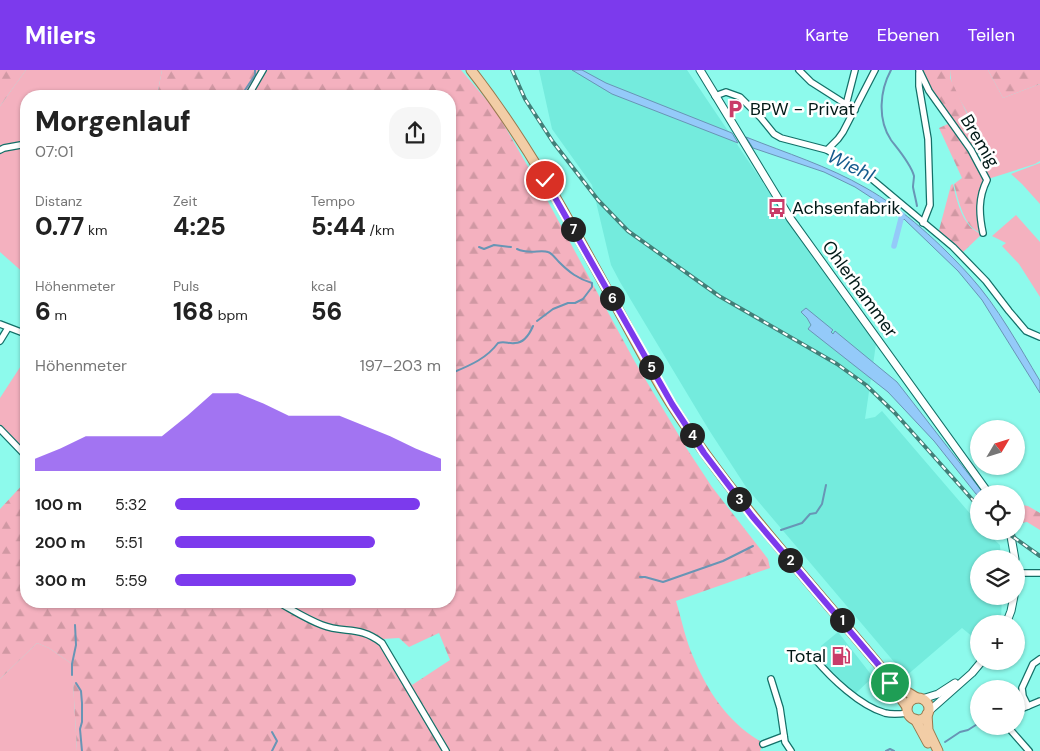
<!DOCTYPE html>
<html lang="de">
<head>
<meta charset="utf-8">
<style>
	:root { --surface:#fff; --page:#f6f6f6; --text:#222; --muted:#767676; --accent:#7c3aed }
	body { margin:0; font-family:"DM Sans",sans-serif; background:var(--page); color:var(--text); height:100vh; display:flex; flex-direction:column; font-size:19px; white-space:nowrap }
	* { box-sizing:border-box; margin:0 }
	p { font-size:16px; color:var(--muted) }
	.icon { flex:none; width:28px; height:28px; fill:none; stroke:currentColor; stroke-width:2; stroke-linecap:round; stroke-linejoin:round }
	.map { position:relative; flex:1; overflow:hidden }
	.drawer { position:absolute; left:20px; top:20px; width:436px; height:518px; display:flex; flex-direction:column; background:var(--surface); border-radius:20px; box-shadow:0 1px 4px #0004 }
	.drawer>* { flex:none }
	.needle { width:32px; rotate:52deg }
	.buttons { position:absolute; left:970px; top:350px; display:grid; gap:10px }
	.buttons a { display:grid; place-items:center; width:55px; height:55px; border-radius:50%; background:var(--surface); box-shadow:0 1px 4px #0004; font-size:25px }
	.pin { position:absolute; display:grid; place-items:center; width:42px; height:42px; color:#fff; margin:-21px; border:2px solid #fff; border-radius:50%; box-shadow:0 1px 5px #0007 }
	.km { position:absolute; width:25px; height:25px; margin:-12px; border-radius:50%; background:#222; color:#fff; font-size:14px; line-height:25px; text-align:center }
	.round { display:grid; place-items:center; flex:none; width:52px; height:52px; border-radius:20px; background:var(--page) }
	.summary { display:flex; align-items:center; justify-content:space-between; height:85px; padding:0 15px }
	h1 { font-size:28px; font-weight:800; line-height:38px }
	.figures { display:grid; grid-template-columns:repeat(3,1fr); gap:8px; height:85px; padding:5px 15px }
	.figures div { display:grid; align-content:center }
	.figures b { font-size:25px; font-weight:800 }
	.figures small { font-size:14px; font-weight:400 }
	.figures p { font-size:14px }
	.chart { height:140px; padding:10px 15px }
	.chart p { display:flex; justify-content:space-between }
	.chart svg { width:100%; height:90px; margin-top:5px; fill:var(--accent); opacity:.7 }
	ul { padding:0 15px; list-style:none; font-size:16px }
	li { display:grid; grid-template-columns:80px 60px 1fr; align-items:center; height:38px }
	li i { height:12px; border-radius:6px; background:var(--accent) }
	header { display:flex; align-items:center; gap:30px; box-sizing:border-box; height:70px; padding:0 25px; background:var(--accent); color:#fff }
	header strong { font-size:24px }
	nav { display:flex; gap:28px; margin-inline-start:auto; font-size:18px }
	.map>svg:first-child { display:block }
	.built { fill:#74ebdd }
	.grass { fill:#f4b1bf }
	.forest { fill:url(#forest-firs); fill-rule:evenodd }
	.water { fill:#94caf9; stroke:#6895b5 }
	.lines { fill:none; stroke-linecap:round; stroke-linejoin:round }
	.stream { stroke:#6895b5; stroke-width:2 }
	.canal { stroke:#94caf9; stroke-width:5.5 }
	.minor-casing { stroke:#137068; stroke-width:8 }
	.tertiary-casing { stroke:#137068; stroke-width:9 }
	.primary-casing { stroke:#98784e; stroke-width:11 }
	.minor { stroke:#fff; stroke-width:5.5 }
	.tertiary { stroke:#fff; stroke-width:7 }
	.primary { stroke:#f2cda6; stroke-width:9 }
	.rail-casing { stroke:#417f78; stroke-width:4 }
	.rail { stroke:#fff; stroke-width:2; stroke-dasharray:5.5; stroke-linecap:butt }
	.route-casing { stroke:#fff; stroke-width:10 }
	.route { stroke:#7c3aed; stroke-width:6 }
	.labels { text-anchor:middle; stroke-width:5; stroke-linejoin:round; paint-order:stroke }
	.poi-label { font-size:18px; fill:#021917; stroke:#fff; text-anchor:start }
	.street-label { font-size:18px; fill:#021917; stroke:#fff }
	.water-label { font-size:19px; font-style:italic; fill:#155b8d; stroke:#fff }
</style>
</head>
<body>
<header>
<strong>Milers</strong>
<nav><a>Karte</a><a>Ebenen</a><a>Teilen</a></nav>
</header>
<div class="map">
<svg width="1040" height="681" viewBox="0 0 1040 681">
	<defs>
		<pattern id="forest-firs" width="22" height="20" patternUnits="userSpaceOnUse" patternTransform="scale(1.25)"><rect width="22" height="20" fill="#f4b1bf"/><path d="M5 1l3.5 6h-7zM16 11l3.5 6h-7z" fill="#d098a3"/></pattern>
	</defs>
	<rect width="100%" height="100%" fill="#8dfaec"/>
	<!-- built -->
	<g class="built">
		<polygon points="539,0 687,0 813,187 876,274 865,349 875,347 882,341 979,454 979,461 985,461 1000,475 1001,489 979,489 979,526 1002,526 1001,550 999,554 979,554 979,572 962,558 906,606 746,417 709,360 620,212 611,195 592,115 552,59"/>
		<polygon points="838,562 873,607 856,623 842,614 828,600 821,581 821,576"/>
	</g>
	<!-- grass -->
	<g class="grass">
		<polygon points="26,0 162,0 158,21 159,26 26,26 26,205 0,182 0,36"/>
		<path d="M951 0H988L1003 28 1040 14V91L1035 94 988 109C978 88 978 70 970 50 965 33 948 18 951 0Z"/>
		<polygon points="1040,93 1040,134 1022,114 1011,104"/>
		<polygon points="1016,145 1040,172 1040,227 1019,194 1002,176 1006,173 992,166"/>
		<polygon points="26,288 26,385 0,359 0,328"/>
		<polygon points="37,573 49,578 72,594 77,681 0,681 0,609"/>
	</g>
	<!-- forest -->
	<g class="forest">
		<polygon points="0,0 26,0 0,36"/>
		<path d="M162 0H461L496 41 546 128 635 292 687 379 712 417 768 489 770 498 676 531C682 551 686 572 695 591 709 624 731 656 764 673L760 681H77L72 594 49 578 37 573 0 609V439L26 411V531H450V26H159L158 21ZM439 563 450 590 412 615 383 569 399 568 409 577Z"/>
		<polygon points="920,0 951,0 950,8 970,50 980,94 931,20"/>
		<polygon points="988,0 1040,0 1040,14 1003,28"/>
		<path d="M950 53 971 81 985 111 983 117 982 163C964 159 958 129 954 114L962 108 939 58Z"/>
		<path d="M953 114C957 132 963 158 982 164L961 184 938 164 951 115Z"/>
		<polygon points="1016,434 1028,436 1040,443 1040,460 1027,452 1016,454"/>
	</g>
	<!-- water -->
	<g class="water">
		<polygon points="572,0 582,0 606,13 732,63 738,73 612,24"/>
		<path d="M746 67C786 83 828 96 866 118 902 138 942 175 970 206 998 237 1019 276 1040 311V323L982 230 958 201 904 149 903 150 898 145 855 117 824 102 753 78Z"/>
		<polygon points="806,238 833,260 831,262 833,264 835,261 897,312 984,424 979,424 979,426 976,424 934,371 888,322 808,259 811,255 807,248 801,242"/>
	</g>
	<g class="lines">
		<!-- stream -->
		<g class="stream">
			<path d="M891 0C880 20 877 49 891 70 898 79 911 94 914 106 914 109 913 114 913 117 914 123 916 130 917 136"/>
			<polyline points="241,26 255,5 255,0"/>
			<polyline points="479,177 484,179 494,175 511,177"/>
			<path d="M517 179C530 185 540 179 548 182 552 183 556 189 559 192 569 202 578 209 592 213V217L583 229 575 233H568L553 239 537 251"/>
			<path d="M454 302C471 295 487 288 498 273 505 271 509 274 515 273 524 273 530 263 533 256"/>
			<polyline points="781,460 802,453 810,444 816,443 822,434 826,415"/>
			<polyline points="640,507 645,507 663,512 723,491 753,476"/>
			<polyline points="72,605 72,594 76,575 75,555"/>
			<polyline points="76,613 81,621 82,633 82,652 80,659 82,681"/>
			<polyline points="272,662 277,671 272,681"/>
			<polyline points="945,672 960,662 968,660 979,653"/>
			<polyline points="886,681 890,679 894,681"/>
		</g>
		<!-- canal -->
		<polyline class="canal" points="894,176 902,145"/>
		<!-- minor casing -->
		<g class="minor-casing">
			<g id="minor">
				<polyline points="799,0 811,12 855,40"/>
				<path d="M919 0 929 21 971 80 987 110C978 128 979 144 983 163"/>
				<polyline points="919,3 919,16 928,69 930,135 923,153"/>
				<polyline points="248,26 263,0"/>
				<polyline points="715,26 726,22 740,27 761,48 774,64 781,68 827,80 873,110 953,177 986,211 1009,241 1026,261 1040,267"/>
				<polyline points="846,35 855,0"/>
				<polyline points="0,80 4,78 26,74"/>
				<polyline points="827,80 838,69 843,62 875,0"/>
				<polyline points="0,254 26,264"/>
				<polyline points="0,271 8,258"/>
				<polyline points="0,359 26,386"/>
				<polyline points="1017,503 1040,503"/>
				<path d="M276 531C291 539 306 549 322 555 345 564 359 555 382 573L446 681"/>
				<path d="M815 589C831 608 860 636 885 643 893 645 900 644 908 643"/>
				<polyline points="771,609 780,638 785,672 791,681"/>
				<polyline points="1028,636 1023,626 1022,618 1033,594 1040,589"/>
				<polyline points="1016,641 1040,631"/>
				<polyline points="1007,656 1029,681"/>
				<polyline points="763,674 784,666"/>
			</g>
		</g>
		<!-- tertiary casing -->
		<g class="tertiary-casing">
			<g id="tertiary">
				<polyline points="700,0 790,148 989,424"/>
				<polyline points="1010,461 1015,489"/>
				<polyline points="1016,498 1016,508"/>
				<polyline points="1006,554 1011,541 1014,526"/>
				<polyline points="922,629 938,624 955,613"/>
				<polyline points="928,642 972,603 982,591"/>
			</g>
		</g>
		<!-- primary casing -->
		<g class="primary-casing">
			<g id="primary">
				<path d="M471 0C525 69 568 148 610 225 631 262 650 301 673 337 734 431 811 513 883 600L890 613 907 637"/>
				<polyline points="889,604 904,620 917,628"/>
				<circle cx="918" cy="639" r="11"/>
				<polyline points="927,644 928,660 938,681"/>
				<polyline points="915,649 928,673"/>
			</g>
		</g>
		<!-- minor -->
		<use href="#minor" class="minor"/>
		<!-- tertiary -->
		<use href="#tertiary" class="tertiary"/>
		<!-- primary -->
		<use href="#primary" class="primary"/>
		<!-- rail casing -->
		<g class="rail-casing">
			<g id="rail">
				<polyline points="512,0 525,29 553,72 598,130 628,161 719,226 837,294 866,315 895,343 979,437"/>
				<polyline points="1005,461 1040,486"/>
			</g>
		</g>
		<!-- rail -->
		<use href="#rail" class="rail"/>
	</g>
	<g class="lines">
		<!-- route casing -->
		<g class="route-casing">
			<polyline id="route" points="545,110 672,334 704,383 752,446 883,600 890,613"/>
		</g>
		<!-- route -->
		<use href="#route" class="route"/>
	</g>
	<!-- icons -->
	<defs>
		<g id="parking-bare" transform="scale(1.5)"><path d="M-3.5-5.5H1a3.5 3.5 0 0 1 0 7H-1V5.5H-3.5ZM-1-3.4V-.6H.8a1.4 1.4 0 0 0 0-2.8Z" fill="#c93c69" stroke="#fff" stroke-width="2.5" paint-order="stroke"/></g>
		<g id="bus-bare" transform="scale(1.5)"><path d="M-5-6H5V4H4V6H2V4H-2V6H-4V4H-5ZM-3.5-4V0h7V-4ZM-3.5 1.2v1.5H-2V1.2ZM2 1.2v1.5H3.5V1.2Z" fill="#c93c69" stroke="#fff" stroke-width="2.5" paint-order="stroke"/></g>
		<g id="fuel-bare" transform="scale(1.5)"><path d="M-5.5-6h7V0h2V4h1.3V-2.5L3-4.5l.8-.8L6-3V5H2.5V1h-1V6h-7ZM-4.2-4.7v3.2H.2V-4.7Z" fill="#c93c69" stroke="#fff" stroke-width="2.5" paint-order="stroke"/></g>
	</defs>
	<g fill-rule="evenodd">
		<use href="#parking-bare" x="735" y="39"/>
		<use href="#bus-bare" x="777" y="138"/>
		<use href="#fuel-bare" x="841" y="586"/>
	</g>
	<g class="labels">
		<!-- poi labels -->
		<g class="poi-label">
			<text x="750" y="45">BPW - Privat</text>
			<text x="792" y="144">Achsenfabrik</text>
			<text x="826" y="592" text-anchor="end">Total</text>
		</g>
		<!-- street labels -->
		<g class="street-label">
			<text transform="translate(980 71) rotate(59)" y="6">Bremig</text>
			<text transform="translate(860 219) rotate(54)" y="6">Ohlerhammer</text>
		</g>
		<!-- water labels -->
		<g class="water-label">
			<text transform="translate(851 95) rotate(26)" y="7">Wiehl</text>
		</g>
	</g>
</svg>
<div class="buttons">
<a><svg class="needle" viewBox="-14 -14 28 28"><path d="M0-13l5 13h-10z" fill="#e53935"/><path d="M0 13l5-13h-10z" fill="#767676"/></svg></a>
<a><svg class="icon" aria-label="locate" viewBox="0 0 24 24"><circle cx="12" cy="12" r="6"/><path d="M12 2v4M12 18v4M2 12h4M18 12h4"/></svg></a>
<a><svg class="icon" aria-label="layers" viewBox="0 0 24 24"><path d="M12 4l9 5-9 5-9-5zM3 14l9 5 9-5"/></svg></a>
<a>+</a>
<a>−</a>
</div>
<div class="pin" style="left:890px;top:613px;background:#1e9e55"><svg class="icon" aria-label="arrive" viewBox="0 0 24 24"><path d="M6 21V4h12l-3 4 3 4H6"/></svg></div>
<div class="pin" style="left:545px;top:110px;background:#d93025"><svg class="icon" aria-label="check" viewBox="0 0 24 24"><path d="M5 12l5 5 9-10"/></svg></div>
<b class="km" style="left:842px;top:550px">1</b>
<b class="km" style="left:790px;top:490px">2</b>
<b class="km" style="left:739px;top:429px">3</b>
<b class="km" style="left:692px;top:365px">4</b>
<b class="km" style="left:651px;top:297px">5</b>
<b class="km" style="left:612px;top:228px">6</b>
<b class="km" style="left:573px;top:159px">7</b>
<section class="drawer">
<div class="summary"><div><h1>Morgenlauf</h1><p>07:01</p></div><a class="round"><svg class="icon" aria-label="share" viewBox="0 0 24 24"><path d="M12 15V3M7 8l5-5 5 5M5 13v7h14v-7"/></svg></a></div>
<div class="figures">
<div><p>Distanz</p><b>0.77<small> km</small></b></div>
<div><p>Zeit</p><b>4:25</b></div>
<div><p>Tempo</p><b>5:44<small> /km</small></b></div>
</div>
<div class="figures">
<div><p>Höhenmeter</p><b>6<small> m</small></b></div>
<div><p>Puls</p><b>168<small> bpm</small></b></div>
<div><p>kcal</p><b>56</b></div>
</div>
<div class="chart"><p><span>Höhenmeter</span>197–203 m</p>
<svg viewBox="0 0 160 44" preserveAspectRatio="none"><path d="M0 44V38L10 33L20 27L30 27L40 27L50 27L60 17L70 6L80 6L90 11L100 17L110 17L120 17L130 22L140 27L150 33L160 38V44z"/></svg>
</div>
<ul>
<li><b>100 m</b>5:32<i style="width:92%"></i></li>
<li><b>200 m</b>5:51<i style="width:75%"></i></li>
<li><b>300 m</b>5:59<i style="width:68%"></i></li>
</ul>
</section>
</div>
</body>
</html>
